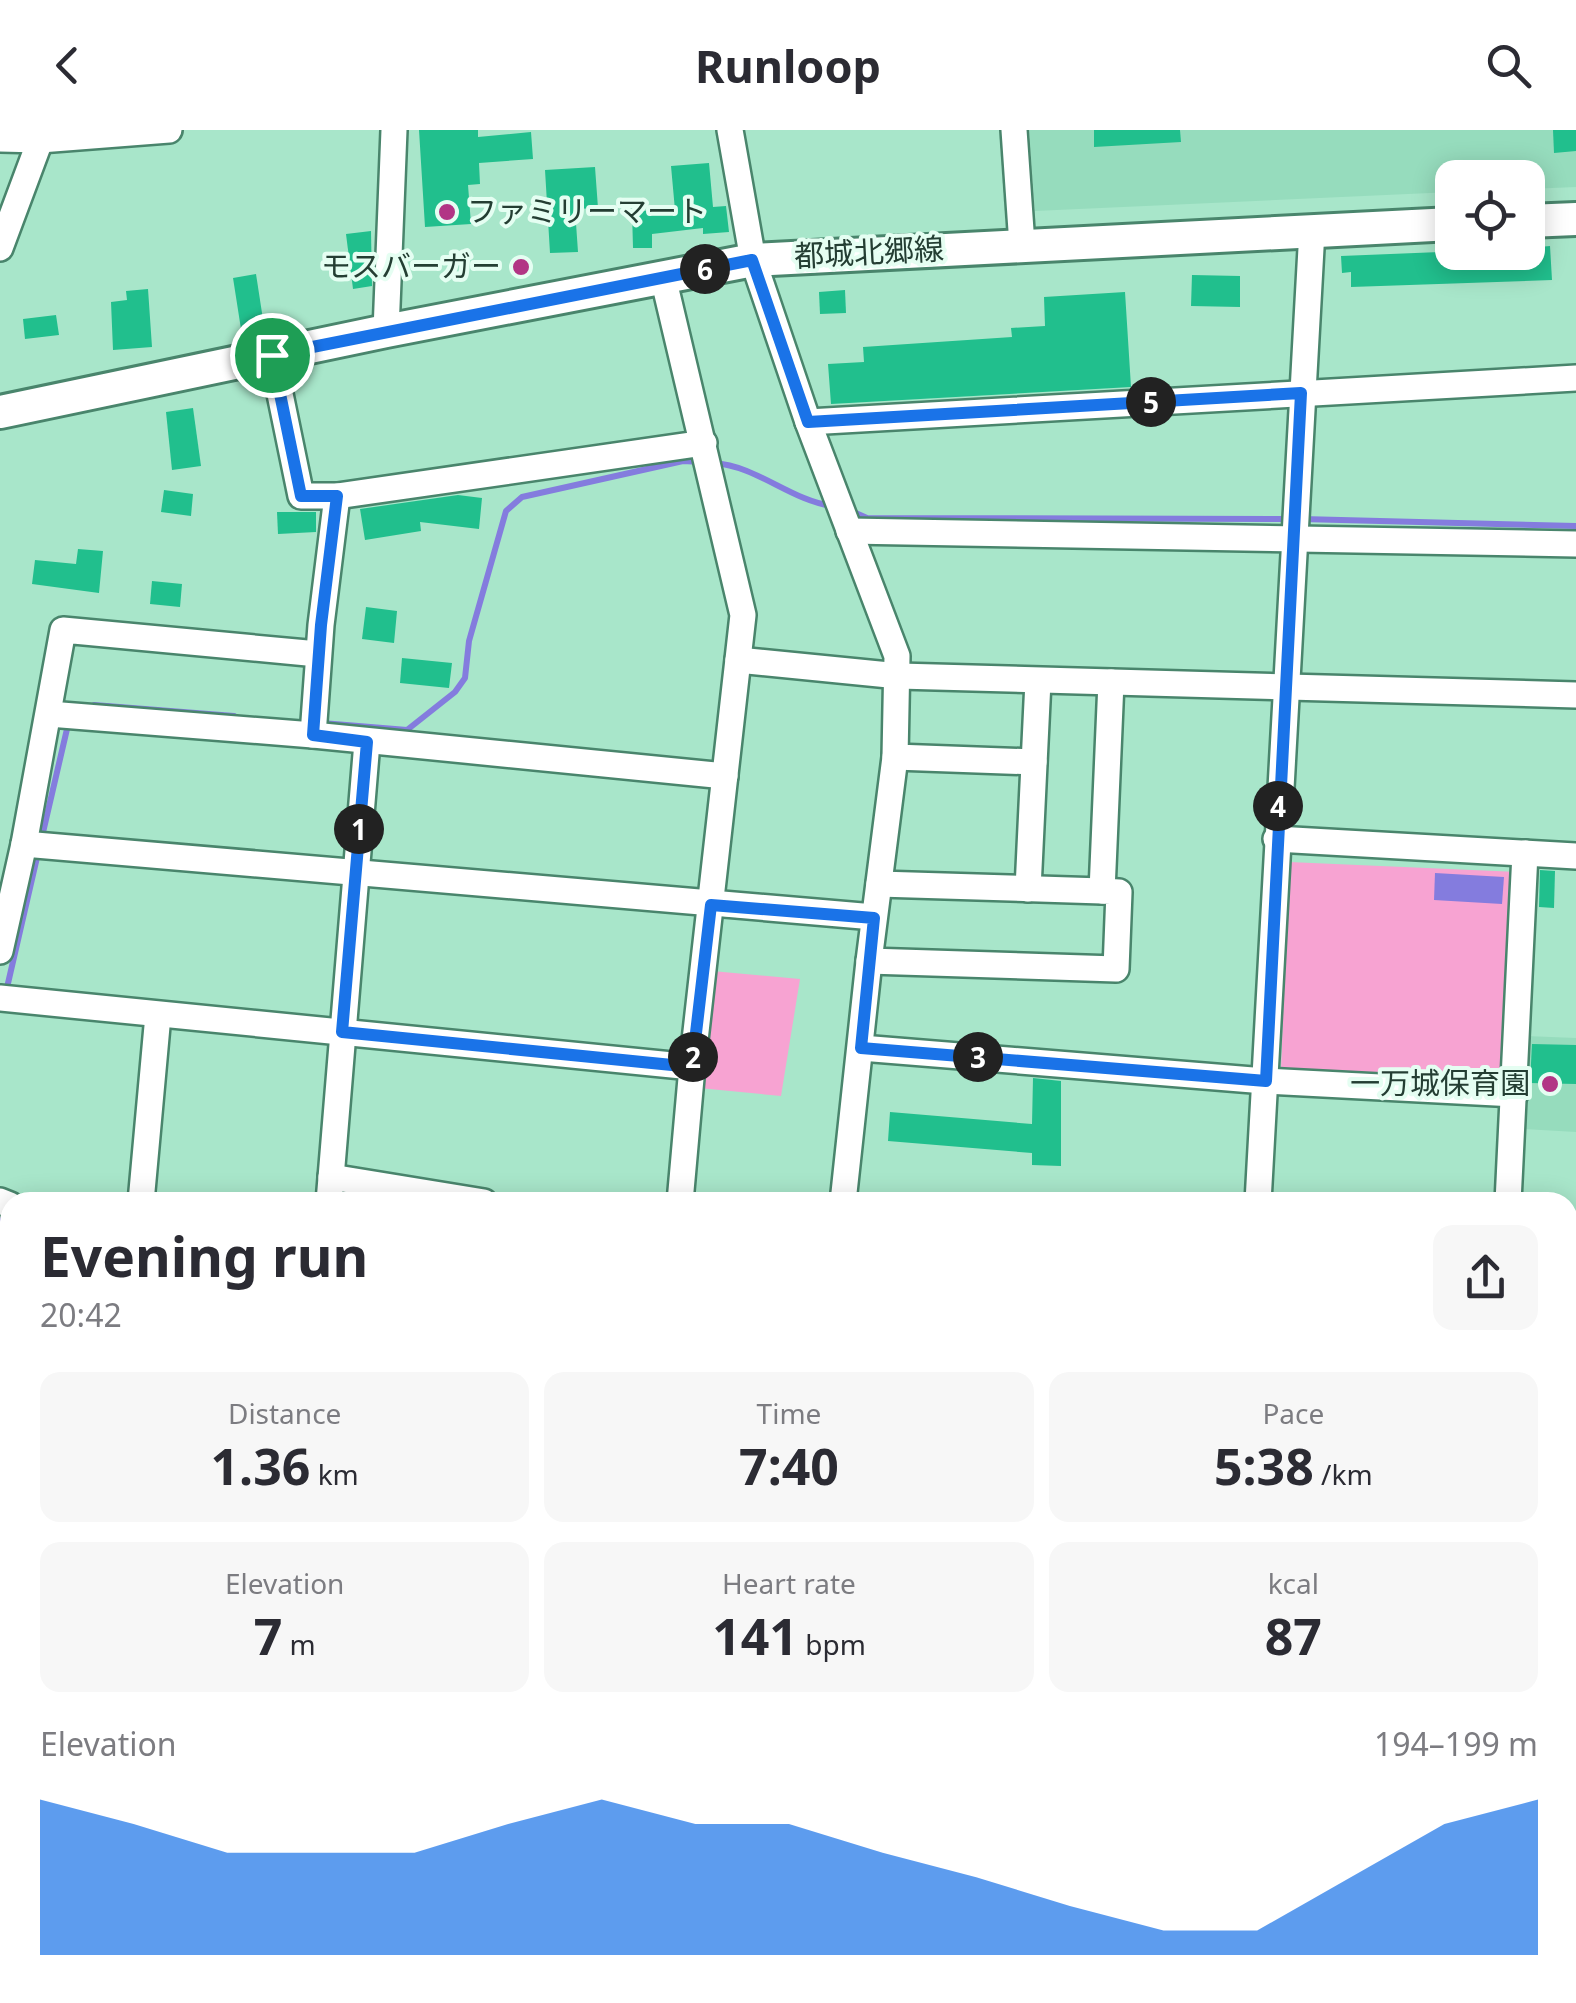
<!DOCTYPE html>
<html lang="en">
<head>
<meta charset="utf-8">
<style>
	:root { --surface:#fff; --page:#f7f7f7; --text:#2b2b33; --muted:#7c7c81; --accent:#1a73e8 }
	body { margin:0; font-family:"Noto Sans","Noto Sans JP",sans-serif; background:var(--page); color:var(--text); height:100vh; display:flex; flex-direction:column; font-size:38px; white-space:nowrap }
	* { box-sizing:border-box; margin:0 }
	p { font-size:32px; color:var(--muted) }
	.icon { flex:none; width:55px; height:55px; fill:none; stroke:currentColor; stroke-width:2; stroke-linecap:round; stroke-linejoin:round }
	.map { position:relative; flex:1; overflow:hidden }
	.sheet { position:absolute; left:0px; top:1062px; width:1578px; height:812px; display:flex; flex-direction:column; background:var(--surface); border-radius:30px 30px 0 0; box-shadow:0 5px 25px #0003 }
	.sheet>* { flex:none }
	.tools { position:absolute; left:1435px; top:30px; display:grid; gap:20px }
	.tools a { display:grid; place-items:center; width:110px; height:110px; border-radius:20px; background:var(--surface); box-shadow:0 5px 25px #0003; font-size:50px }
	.pin { position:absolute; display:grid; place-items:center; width:85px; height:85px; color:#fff; margin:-42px; border:5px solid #fff; border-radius:50%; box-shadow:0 2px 10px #0007 }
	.km { position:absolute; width:50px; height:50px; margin:-25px; border-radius:50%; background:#222; color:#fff; font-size:28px; line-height:50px; text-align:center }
	.round { display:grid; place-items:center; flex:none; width:105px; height:105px; border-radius:20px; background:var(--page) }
	.head { display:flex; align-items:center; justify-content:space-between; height:170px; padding:0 40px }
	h1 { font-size:55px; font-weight:700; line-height:75px }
	.stats { display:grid; grid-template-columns:repeat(3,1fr); gap:15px; height:170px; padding:10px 40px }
	.stats div { display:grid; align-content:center; border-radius:20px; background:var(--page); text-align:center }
	.stats b { font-size:50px; font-weight:700 }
	.stats small { font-size:28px; font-weight:400 }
	.stats p { font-size:28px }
	.chart { height:280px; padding:20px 40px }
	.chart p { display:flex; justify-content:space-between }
	.chart svg { width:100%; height:180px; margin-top:10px; fill:var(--accent); opacity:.7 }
	header { display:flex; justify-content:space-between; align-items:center; height:130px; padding:0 40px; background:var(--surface); font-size:45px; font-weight:700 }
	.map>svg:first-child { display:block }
	.built { fill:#96dcbd }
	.green { fill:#f7a3d2 }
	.water { fill:#847cde }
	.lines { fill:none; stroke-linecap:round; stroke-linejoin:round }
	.stream { stroke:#847cde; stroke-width:6 }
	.river { stroke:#847cde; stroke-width:35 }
	.building { fill:#21bf8d }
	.minor-casing { stroke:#49856c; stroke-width:30 }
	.major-casing { stroke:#49856c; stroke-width:38 }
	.minor { stroke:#fff; stroke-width:25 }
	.major { stroke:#fff; stroke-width:32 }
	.route-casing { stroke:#fff; stroke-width:20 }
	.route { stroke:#1a73e8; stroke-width:12 }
	.poi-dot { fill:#b23585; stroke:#e5fef2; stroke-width:4 }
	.labels { text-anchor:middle; stroke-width:8; stroke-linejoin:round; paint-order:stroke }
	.poi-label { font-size:30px; fill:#243e33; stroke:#e5fef2; text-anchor:end }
	.street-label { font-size:30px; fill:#243e33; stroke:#e5fef2 }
</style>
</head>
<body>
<header><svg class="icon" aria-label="back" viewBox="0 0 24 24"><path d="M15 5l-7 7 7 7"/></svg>Runloop<svg class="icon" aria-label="search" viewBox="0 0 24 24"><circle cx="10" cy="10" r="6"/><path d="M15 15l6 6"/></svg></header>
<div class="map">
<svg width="1576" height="1873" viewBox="0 0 1576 1873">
	<rect width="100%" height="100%" fill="#a8e6ca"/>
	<!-- built -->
	<g class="built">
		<polygon points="1029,0 1576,0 1576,57 1528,59 1528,48 1452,48 1452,62 1035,81"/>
		<polygon points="1526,906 1576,908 1576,1002 1522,999"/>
	</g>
	<!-- green -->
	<g class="green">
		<polygon points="1289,732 1518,742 1508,949 1281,939"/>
		<polygon points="712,841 800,849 781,966 699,958"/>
		<polygon points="10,1483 10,1601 0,1595 0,1498"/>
	</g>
	<!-- water -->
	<polygon class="water" points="1435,743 1504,747 1502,774 1434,770"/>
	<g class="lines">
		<!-- stream -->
		<g class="stream">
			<path d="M714 333C757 336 790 370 832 376"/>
			<polyline points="849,380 867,388 1290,389"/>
			<polyline points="1302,389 1576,396"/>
			<polyline points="89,579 94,575 234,586"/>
			<polyline points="322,593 407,600 455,562 465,548 469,511 506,381 522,367 683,331 702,332"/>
			<polyline points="41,711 67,599 72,594"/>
			<polyline points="6,862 38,723"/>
		</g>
		<!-- river -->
		<g class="river">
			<polyline points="0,1088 10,1092"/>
			<polyline points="1568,1416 1576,1418"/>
		</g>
	</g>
	<!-- building -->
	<g class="building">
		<polygon points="419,0 478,0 478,7 531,2 533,29 479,33 480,54 468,55 471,94 425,97"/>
		<polygon points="1094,0 1180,0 1181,12 1094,17"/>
		<polygon points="1553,0 1576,0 1576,21 1554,23"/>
		<polygon points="709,33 713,77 726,76 729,102 703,104 703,98 652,104 652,118 633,118 632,81 675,80 671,36"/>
		<polygon points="595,37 598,78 575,79 578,122 550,123 545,40"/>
		<polygon points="371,101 372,156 353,159 346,104"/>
		<polygon points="1550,116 1552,150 1351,157 1351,142 1342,143 1341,126 1440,122 1528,122 1528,118"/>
		<polygon points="256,144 264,196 241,199 233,148"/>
		<polygon points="1192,145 1240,146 1240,177 1191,176"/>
		<polygon points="148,159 152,217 113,220 111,172 127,170 126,161"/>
		<polygon points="845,160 846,183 820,184 819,162"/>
		<polygon points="1125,162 1131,257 831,274 828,234 864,232 863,217 1012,207 1011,198 1045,196 1044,167"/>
		<polygon points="56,185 59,205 25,209 23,189"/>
		<polygon points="193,278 201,336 172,340 166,282"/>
		<polygon points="164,360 193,364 191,386 161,382"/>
		<polygon points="458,365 482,368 479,399 420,392 421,401 365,410 360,379"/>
		<polygon points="277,382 316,382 316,402 278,404"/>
		<polygon points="78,419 103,421 99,463 32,454 35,430 76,434"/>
		<polygon points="152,451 182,454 180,477 150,474"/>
		<polygon points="366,477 397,481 394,513 362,509"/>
		<polygon points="402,528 452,533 449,558 400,553"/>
		<polygon points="1540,740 1555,741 1554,778 1539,777"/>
		<polygon points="1532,914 1576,915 1576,954 1530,953"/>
		<polygon points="1033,948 1061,951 1061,1036 1032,1035 1032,1023 888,1011 890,982 1032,994"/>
	</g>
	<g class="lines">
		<!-- minor casing -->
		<g class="minor-casing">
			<g id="minor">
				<polyline points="730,0 753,130 808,292 897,526 895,627 869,831 843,1072"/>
				<polyline points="1014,0 1022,115"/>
				<polyline points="0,9 40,10 169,0"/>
				<polyline points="0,118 44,0"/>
				<polyline points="663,147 743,485 692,937 680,1072"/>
				<polyline points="386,201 394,0"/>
				<polyline points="272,225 301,366 337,366 704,313"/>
				<polyline points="808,292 1576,248"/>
				<polyline points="849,401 1576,414"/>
				<polyline points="738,530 899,546 1576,565"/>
				<polyline points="49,584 313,605 725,646"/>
				<polyline points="313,605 321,495 337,366"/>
				<polyline points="895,627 1034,632"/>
				<polyline points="1276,709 1576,726"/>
				<polyline points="24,714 874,787"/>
				<polyline points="879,754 1102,761 1111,552"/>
				<polyline points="1028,759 1038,551"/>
				<polyline points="0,821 24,714 63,500 318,524"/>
				<polyline points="869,831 1116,839 1119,762 1102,761"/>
				<polyline points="0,868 692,937"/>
				<polyline points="861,918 1265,951 1515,964"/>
				<polyline points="331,1047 484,1072"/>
				<polyline points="0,1071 10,1075"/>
				<polyline points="141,1072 158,885"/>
				<polyline points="329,1072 367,612"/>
				<polyline points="1258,1072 1312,100"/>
				<polyline points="1508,1072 1525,723"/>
				<polyline points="1568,1146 1576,1147"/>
				<polyline points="0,1177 10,1181"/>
				<polyline points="0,1346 10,1350"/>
				<polyline points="1568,1465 1576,1439"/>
				<polyline points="0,1607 10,1613"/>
				<polyline points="0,1798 10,1804"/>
				<polyline points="136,1865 153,1873"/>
				<polyline points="535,1865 555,1873"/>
				<polyline points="971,1865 993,1873"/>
				<polyline points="1444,1865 1467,1873"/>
				<polyline points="13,1873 17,1865"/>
				<polyline points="513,1873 516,1865"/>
				<polyline points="705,1873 708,1865"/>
			</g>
		</g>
		<!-- major casing -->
		<g class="major-casing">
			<g id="major">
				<polyline points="1528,91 1576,89"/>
				<polyline points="0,282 386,201 753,130 1452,94"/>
			</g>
		</g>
		<!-- minor -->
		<use href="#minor" class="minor"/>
		<!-- major -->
		<use href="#major" class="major"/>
	</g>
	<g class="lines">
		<!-- route casing -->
		<g class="route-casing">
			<polygon id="route" points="752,130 808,292 1301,263 1266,951 861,918 874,788 711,775 692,937 342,902 367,612 313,605 321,495 337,366 301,366 272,225"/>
		</g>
		<!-- route -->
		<use href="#route" class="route"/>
	</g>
	<!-- markers -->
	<g class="poi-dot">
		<circle cx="447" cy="82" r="10"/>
		<circle cx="521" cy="137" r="10"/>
		<circle cx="1550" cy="954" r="10"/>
	</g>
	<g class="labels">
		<!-- poi labels -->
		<g class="poi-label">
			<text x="467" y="92" text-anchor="start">ファミリーマート</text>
			<text x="501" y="147">モスバーガー</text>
			<text x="1530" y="964">一万城保育園</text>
		</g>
		<!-- street labels -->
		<g class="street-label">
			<text transform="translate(869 123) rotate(-3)" y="10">都城北郷線</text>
		</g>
	</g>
</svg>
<div class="tools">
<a><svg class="icon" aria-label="locate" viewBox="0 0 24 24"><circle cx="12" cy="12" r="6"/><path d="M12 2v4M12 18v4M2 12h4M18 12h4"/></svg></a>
</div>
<div class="pin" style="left:272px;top:225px;background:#1e9e55"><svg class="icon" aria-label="arrive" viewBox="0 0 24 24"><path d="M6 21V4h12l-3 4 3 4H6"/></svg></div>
<b class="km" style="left:359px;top:699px">1</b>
<b class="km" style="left:693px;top:927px">2</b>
<b class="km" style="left:978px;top:927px">3</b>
<b class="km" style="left:1278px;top:676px">4</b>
<b class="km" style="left:1151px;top:272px">5</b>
<b class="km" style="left:705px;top:139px">6</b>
<section class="sheet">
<div class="head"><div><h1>Evening run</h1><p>20:42</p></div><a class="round"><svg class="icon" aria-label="share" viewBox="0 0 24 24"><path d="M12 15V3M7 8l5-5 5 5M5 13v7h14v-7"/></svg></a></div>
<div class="stats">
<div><p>Distance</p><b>1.36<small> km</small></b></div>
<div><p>Time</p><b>7:40</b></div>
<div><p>Pace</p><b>5:38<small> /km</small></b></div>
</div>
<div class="stats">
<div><p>Elevation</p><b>7<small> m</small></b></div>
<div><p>Heart rate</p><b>141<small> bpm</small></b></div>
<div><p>kcal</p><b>87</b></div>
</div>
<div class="chart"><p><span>Elevation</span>194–199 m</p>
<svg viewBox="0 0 160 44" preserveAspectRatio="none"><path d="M0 44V6L10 12L20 19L30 19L40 19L50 12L60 6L70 12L80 12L90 19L100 25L110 32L120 38L130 38L140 25L150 12L160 6V44z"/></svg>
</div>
</section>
</div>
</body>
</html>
